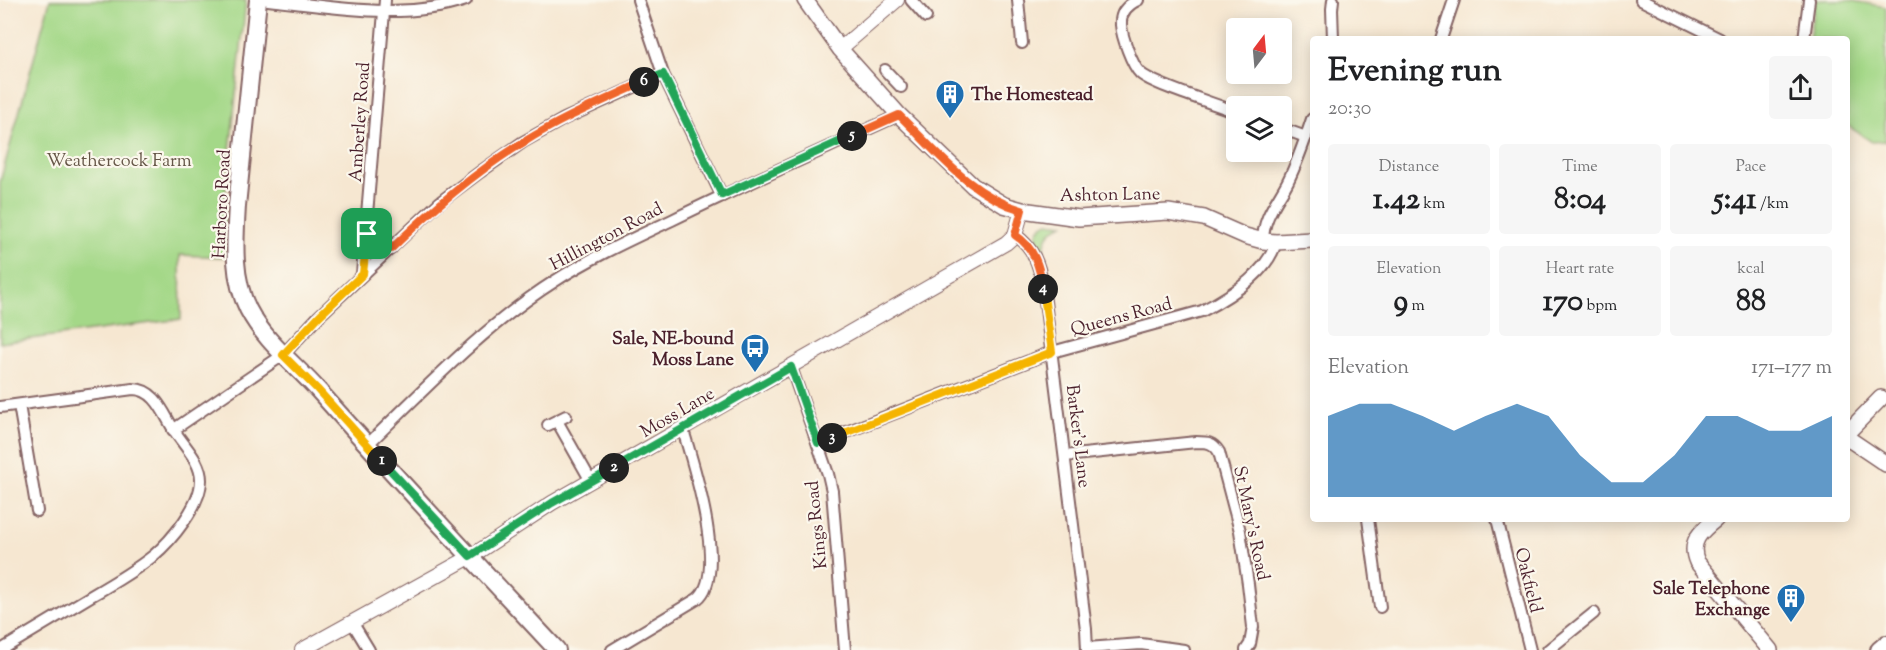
<!DOCTYPE html>
<html lang="en">
<head>
<meta charset="utf-8">
<style>
	:root { --surface:#fff; --page:#f6f6f6; --text:#202124; --muted:#757577; --accent:#1f6fb2 }
	body { margin:0; font-family:"Sorts Mill Goudy",serif; background:var(--page); color:var(--text); height:100vh; display:flex; flex-direction:column; font-size:22px; white-space:nowrap }
	* { box-sizing:border-box; margin:0 }
	p { font-size:20px; color:var(--muted) }
	.icon { flex:none; width:33px; height:33px; fill:none; stroke:currentColor; stroke-width:2; stroke-linecap:round; stroke-linejoin:round }
	.map { position:relative; flex:1; overflow:hidden }
	.panel { position:absolute; left:1310px; top:36px; width:540px; height:486px; display:flex; flex-direction:column; background:var(--surface); border-radius:6px; box-shadow:0 3px 15px #0003 }
	.panel>* { flex:none }
	.needle { width:39px; rotate:16deg }
	.tools { position:absolute; left:1226px; top:18px; display:grid; gap:12px }
	.tools a { display:grid; place-items:center; width:66px; height:66px; border-radius:6px; background:var(--surface); box-shadow:0 3px 15px #0003; font-size:30px }
	.pin { position:absolute; display:grid; place-items:center; width:51px; height:51px; color:#fff; margin:-26px; border-radius:12px; box-shadow:0 3px 9px #0006 }
	.km { position:absolute; width:30px; height:30px; margin:-15px; border-radius:50%; background:#222; color:#fff; font-size:16px; line-height:30px; text-align:center }
	.round { display:grid; place-items:center; flex:none; width:63px; height:63px; border-radius:6px; background:var(--page) }
	.head { display:flex; align-items:center; justify-content:space-between; height:102px; padding:0 18px }
	h1 { font-size:33px; font-weight:800; line-height:45px }
	.figures { display:grid; grid-template-columns:repeat(3,1fr); gap:9px; height:102px; padding:6px 18px }
	.figures div { display:grid; align-content:center; border-radius:6px; background:var(--page); text-align:center }
	.figures b { font-size:30px; font-weight:800 }
	.figures small { font-size:16px; font-weight:400 }
	.figures p { font-size:16px }
	.chart { height:168px; padding:12px 18px }
	.chart p { display:flex; justify-content:space-between }
	.chart svg { width:100%; height:108px; margin-top:6px; fill:var(--accent); opacity:.7 }
	.map>svg:first-child { display:block }
	.green { fill:#a4d888; stroke:#777c5a; stroke-width:1.5 }
	.lines { fill:none; stroke-linecap:round; stroke-linejoin:round }
	.minor-casing { stroke:#866565; stroke-width:14 }
	.tertiary-casing { stroke:#866565; stroke-width:16 }
	.secondary-casing { stroke:#866565; stroke-width:18 }
	.primary-casing { stroke:#866565; stroke-width:20 }
	.trunk-casing { stroke:#866565; stroke-width:20 }
	.minor { stroke:#fff; stroke-width:10 }
	.tertiary { stroke:#fff; stroke-width:14 }
	.secondary { stroke:#fff; stroke-width:15 }
	.primary { stroke:#fff; stroke-width:16 }
	.trunk { stroke:#fff; stroke-width:16 }
	.split-1-casing { stroke:#fff; stroke-width:12 }
	.split-2-casing { stroke:#fff; stroke-width:12 }
	.split-3-casing { stroke:#fff; stroke-width:12 }
	.split-4-casing { stroke:#fff; stroke-width:12 }
	.split-5-casing { stroke:#fff; stroke-width:12 }
	.split-6-casing { stroke:#fff; stroke-width:12 }
	.split-7-casing { stroke:#fff; stroke-width:12 }
	.split-1 { stroke:#f5b400; stroke-width:8 }
	.split-2 { stroke:#22a559; stroke-width:8 }
	.split-3 { stroke:#22a559; stroke-width:8 }
	.split-4 { stroke:#f5b400; stroke-width:8 }
	.split-5 { stroke:#f0652b; stroke-width:8 }
	.split-6 { stroke:#22a559; stroke-width:8 }
	.split-7 { stroke:#f0652b; stroke-width:8 }
	.labels { text-anchor:middle; stroke-width:4.5; stroke-linejoin:round; paint-order:stroke }
	.poi-label { font-size:18px; font-weight:bold; fill:#4a1f2b; stroke:#fbf7ec; text-anchor:end }
	.street-label { font-size:18px; fill:#4a1f2b; stroke:#fbf7ec }
	.park-label { font-size:18px; fill:#655647; stroke:#fbf7ec }
</style>
</head>
<body>
<div class="map">
<svg width="1886" height="650" viewBox="0 0 1886 650">
	<rect width="100%" height="100%" fill="#fbf7ec"/>
	<filter id="ink" filterUnits="userSpaceOnUse"><feTurbulence type="fractalNoise" baseFrequency=".0167" numOctaves="2"/><feDisplacementMap in="SourceGraphic" scale="12" xChannelSelector="R" yChannelSelector="G"/><feConvolveMatrix kernelMatrix="1 2 1 2 8 2 1 2 1" color-interpolation-filters="sRGB"/></filter>
	<filter id="wash" filterUnits="userSpaceOnUse"><feTurbulence type="fractalNoise" baseFrequency=".008" numOctaves="4" result="noise"/><feDisplacementMap in="SourceGraphic" scale="24" xChannelSelector="R" yChannelSelector="G"/><feGaussianBlur stdDeviation="1.35" result="paint"/><feColorMatrix in="noise" values="0 0 0 0 0 0 0 0 0 0 0 0 0 0 0 0 0 1.4 0 .05"/><feComposite in="paint" operator="in"/></filter>
	<g filter="url(#wash)">
		<rect width="100%" height="100%" fill="#f6e7d1"/>
		<!-- green -->
		<g class="green">
			<polygon points="50,0 246,0 225,198 224,257 180,255 181,319 0,343 0,182"/>
			<polygon points="1815,0 1848,0 1886,7 1885,141 1872,142 1847,125 1846,39 1809,39"/>
			<path d="M1048 222 1063 224C1046 232 1045 239 1043 257 1037 243 1030 230 1048 222Z"/>
		</g>
	</g>
	<g filter="url(#ink)">
		<g class="lines">
			<!-- minor casing -->
			<g class="minor-casing">
				<g id="minor">
					<path d="M268 0C334 7 402 21 466 0"/>
					<polyline points="638,0 663,74 722,196"/>
					<polyline points="911,0 926,17"/>
					<polyline points="1018,0 1022,43"/>
					<path d="M1138 0C1127 5 1120 13 1121 25 1122 37 1132 65 1140 73 1153 85 1216 104 1236 112"/>
					<polyline points="1641,0 1720,39"/>
					<polyline points="1333,39 1332,9 1333,0"/>
					<polyline points="1441,39 1454,0"/>
					<polyline points="1804,39 1809,0"/>
					<polyline points="885,70 901,87"/>
					<polyline points="1281,128 1306,137"/>
					<polyline points="367,234 377,243 391,249"/>
					<path d="M1015 235C1033 246 1039 265 1043 285L1086 629 1087 650"/>
					<path d="M1263 241C1263 216 1278 201 1288 181 1298 161 1305 140 1312 119"/>
					<polyline points="362,274 385,0"/>
					<polyline points="791,367 828,474 832,491 845,650"/>
					<polyline points="19,405 37,511"/>
					<path d="M0 407 133 389C158 389 165 419 178 436 187 449 201 463 201 480 201 505 171 541 153 556 134 571 112 584 91 596 61 614 31 632 1 650"/>
					<polyline points="557,421 591,481"/>
					<polyline points="548,425 566,416"/>
					<polyline points="173,430 283,355 319,316 440,202 480,172 523,142 564,119 663,74"/>
					<path d="M818 443 1052 352 1202 311C1229 297 1268 273 1276 242"/>
					<path d="M367 445C426 388 484 326 555 281 592 257 632 239 672 220 747 183 823 150 899 115"/>
					<path d="M1065 456 1196 442C1207 442 1213 442 1219 452L1240 531 1248 584 1253 627 1250 644 1246 650"/>
					<polyline points="1368,519 1380,607"/>
					<polyline points="1497,519 1530,650"/>
					<polyline points="352,622 369,650"/>
					<polyline points="1087,648 1141,644 1184,650"/>
					<path d="M612 650 697 599C729 575 693 463 683 430"/>
					<polyline points="1548,650 1594,613"/>
				</g>
			</g>
			<!-- tertiary casing -->
			<g class="tertiary-casing">
				<g id="tertiary">
					<polyline points="840,49 897,0"/>
					<polyline points="302,650 470,557 552,503 1006,243 1015,235 1022,210"/>
				</g>
			</g>
			<!-- secondary casing -->
			<g class="secondary-casing">
				<g id="secondary">
					<polyline points="805,0 840,49 899,115 973,186 1004,205 1022,210 1079,218 1168,212 1204,218 1245,236 1263,241 1276,242 1312,240"/>
					<polyline points="1846,434 1881,398"/>
					<polyline points="1846,437 1886,464"/>
					<path d="M1716 519C1701 531 1688 542 1697 562L1770 650"/>
				</g>
			</g>
			<!-- primary casing -->
			<g class="primary-casing">
				<path id="primary" d="M258 0 237 206C235 240 232 277 248 309 265 342 295 364 319 391 397 479 477 564 557 650"/>
			</g>
			<!-- trunk casing -->
			<g class="trunk-casing">
				<polyline id="trunk" points="1879,650 1886,644"/>
			</g>
			<!-- minor -->
			<use href="#minor" class="minor"/>
			<!-- tertiary -->
			<use href="#tertiary" class="tertiary"/>
			<!-- secondary -->
			<use href="#secondary" class="secondary"/>
			<!-- primary -->
			<use href="#primary" class="primary"/>
			<!-- trunk -->
			<use href="#trunk" class="trunk"/>
		</g>
	</g>
	<g class="lines" filter="url(#ink)">
		<!-- split-1 casing -->
		<g class="split-1-casing">
			<polyline id="split-1" points="367,234 363,274 319,316 283,355 317,389 382,461"/>
		</g>
		<!-- split-2 casing -->
		<g class="split-2-casing">
			<polyline id="split-2" points="382,461 470,556 552,503 614,468"/>
		</g>
		<!-- split-3 casing -->
		<g class="split-3-casing">
			<polyline id="split-3" points="614,468 791,367 818,443 832,438"/>
		</g>
		<!-- split-4 casing -->
		<g class="split-4-casing">
			<polyline id="split-4" points="832,438 1052,352 1043,289"/>
		</g>
		<!-- split-5 casing -->
		<g class="split-5-casing">
			<path id="split-5" d="M852 136 899 115C936 151 971 196 1022 210L1015 235C1034 247 1040 267 1043 289"/>
		</g>
		<!-- split-6 casing -->
		<g class="split-6-casing">
			<polyline id="split-6" points="644,82 663,74 722,195 852,136"/>
		</g>
		<!-- split-7 casing -->
		<g class="split-7-casing">
			<path id="split-7" d="M367 234 377 243 391 249C432 209 475 172 524 142 562 118 603 101 644 82"/>
		</g>
		<!-- split-1 -->
		<use href="#split-1" class="split-1"/>
		<!-- split-2 -->
		<use href="#split-2" class="split-2"/>
		<!-- split-3 -->
		<use href="#split-3" class="split-3"/>
		<!-- split-4 -->
		<use href="#split-4" class="split-4"/>
		<!-- split-5 -->
		<use href="#split-5" class="split-5"/>
		<!-- split-6 -->
		<use href="#split-6" class="split-6"/>
		<!-- split-7 -->
		<use href="#split-7" class="split-7"/>
	</g>
	<!-- icons -->
	<defs>
		<g id="building-pin" transform="scale(1.5)"><path d="M0 17L-7.5 6A9.5 9.5 0 1 1 7.5 6Z" fill="#1f6fb2" stroke="#fbf7ec"/><path d="M-4-6H4V6H1V3H-1V6H-4ZM-2.5-4.3h1.7v1.8h-1.7ZM.8-4.3h1.7v1.8H.8ZM-2.5-1h1.7V.8h-1.7ZM.8-1h1.7V.8H.8Z" fill="#fff"/></g>
		<g id="bus-pin" transform="scale(1.5)"><path d="M0 17L-7.5 6A9.5 9.5 0 1 1 7.5 6Z" fill="#1f6fb2" stroke="#fbf7ec"/><path d="M-5-6H5V4H4V6H2V4H-2V6H-4V4H-5ZM-3.5-4V0h7V-4ZM-3.5 1.2v1.5H-2V1.2ZM2 1.2v1.5H3.5V1.2Z" fill="#fff"/></g>
	</defs>
	<g fill-rule="evenodd">
		<use href="#building-pin" x="950" y="94"/>
		<use href="#bus-pin" x="755" y="348"/>
		<use href="#building-pin" x="1791" y="598"/>
	</g>
	<g class="labels">
		<!-- poi labels -->
		<g class="poi-label">
			<text x="971" y="100" text-anchor="start">The Homestead</text>
			<text x="734" y="344">Sale, NE-bound<tspan x="734" dy="21">Moss Lane</tspan></text>
			<text x="1770" y="594">Sale Telephone<tspan x="1770" dy="21">Exchange</tspan></text>
		</g>
		<!-- street labels -->
		<g class="street-label">
			<text transform="translate(359 122) rotate(-86)" y="6">Amberley Road</text>
			<text transform="translate(1110 194) rotate(-1)" y="6">Ashton Lane</text>
			<text transform="translate(221 204) rotate(-87)" y="6">Harboro Road</text>
			<text transform="translate(606 236) rotate(-28)" y="6">Hillington Road</text>
			<text transform="translate(1121 316) rotate(-15)" y="6">Queens Road</text>
			<text transform="translate(677 412) rotate(-30)" y="6">Moss Lane</text>
			<text transform="translate(1079 436) rotate(83)" y="6">Barker's Lane</text>
			<text transform="translate(1252 523) rotate(78)" y="6">St Mary's Road</text>
			<text transform="translate(816 525) rotate(-96)" y="6">Kings Road</text>
			<text transform="translate(1529 580) rotate(76)" y="6">Oakfield</text>
		</g>
		<!-- park labels -->
		<g class="park-label">
			<text x="119" y="166">Weathercock Farm</text>
		</g>
	</g>
</svg>
<div class="tools">
<a><svg class="needle" viewBox="-14 -14 28 28"><path d="M0-13l5 13h-10z" fill="#e53935"/><path d="M0 13l5-13h-10z" fill="#757577"/></svg></a>
<a><svg class="icon" aria-label="layers" viewBox="0 0 24 24"><path d="M12 4l9 5-9 5-9-5zM3 14l9 5 9-5"/></svg></a>
</div>
<div class="pin" style="left:367px;top:234px;background:#1e9e55"><svg class="icon" aria-label="arrive" viewBox="0 0 24 24"><path d="M6 21V4h12l-3 4 3 4H6"/></svg></div>
<b class="km" style="left:382px;top:461px">1</b>
<b class="km" style="left:614px;top:468px">2</b>
<b class="km" style="left:832px;top:438px">3</b>
<b class="km" style="left:1043px;top:289px">4</b>
<b class="km" style="left:852px;top:136px">5</b>
<b class="km" style="left:644px;top:82px">6</b>
<section class="panel">
<div class="head"><div><h1>Evening run</h1><p>20:30</p></div><a class="round"><svg class="icon" aria-label="share" viewBox="0 0 24 24"><path d="M12 15V3M7 8l5-5 5 5M5 13v7h14v-7"/></svg></a></div>
<div class="figures">
<div><p>Distance</p><b>1.42<small> km</small></b></div>
<div><p>Time</p><b>8:04</b></div>
<div><p>Pace</p><b>5:41<small> /km</small></b></div>
</div>
<div class="figures">
<div><p>Elevation</p><b>9<small> m</small></b></div>
<div><p>Heart rate</p><b>170<small> bpm</small></b></div>
<div><p>kcal</p><b>88</b></div>
</div>
<div class="chart"><p><span>Elevation</span>171–177 m</p>
<svg viewBox="0 0 160 44" preserveAspectRatio="none"><path d="M0 44V11L10 6L20 6L30 11L40 17L50 11L60 6L70 11L80 27L90 38L100 38L110 27L120 11L130 11L140 17L150 17L160 11V44z"/></svg>
</div>
</section>
</div>
</body>
</html>
